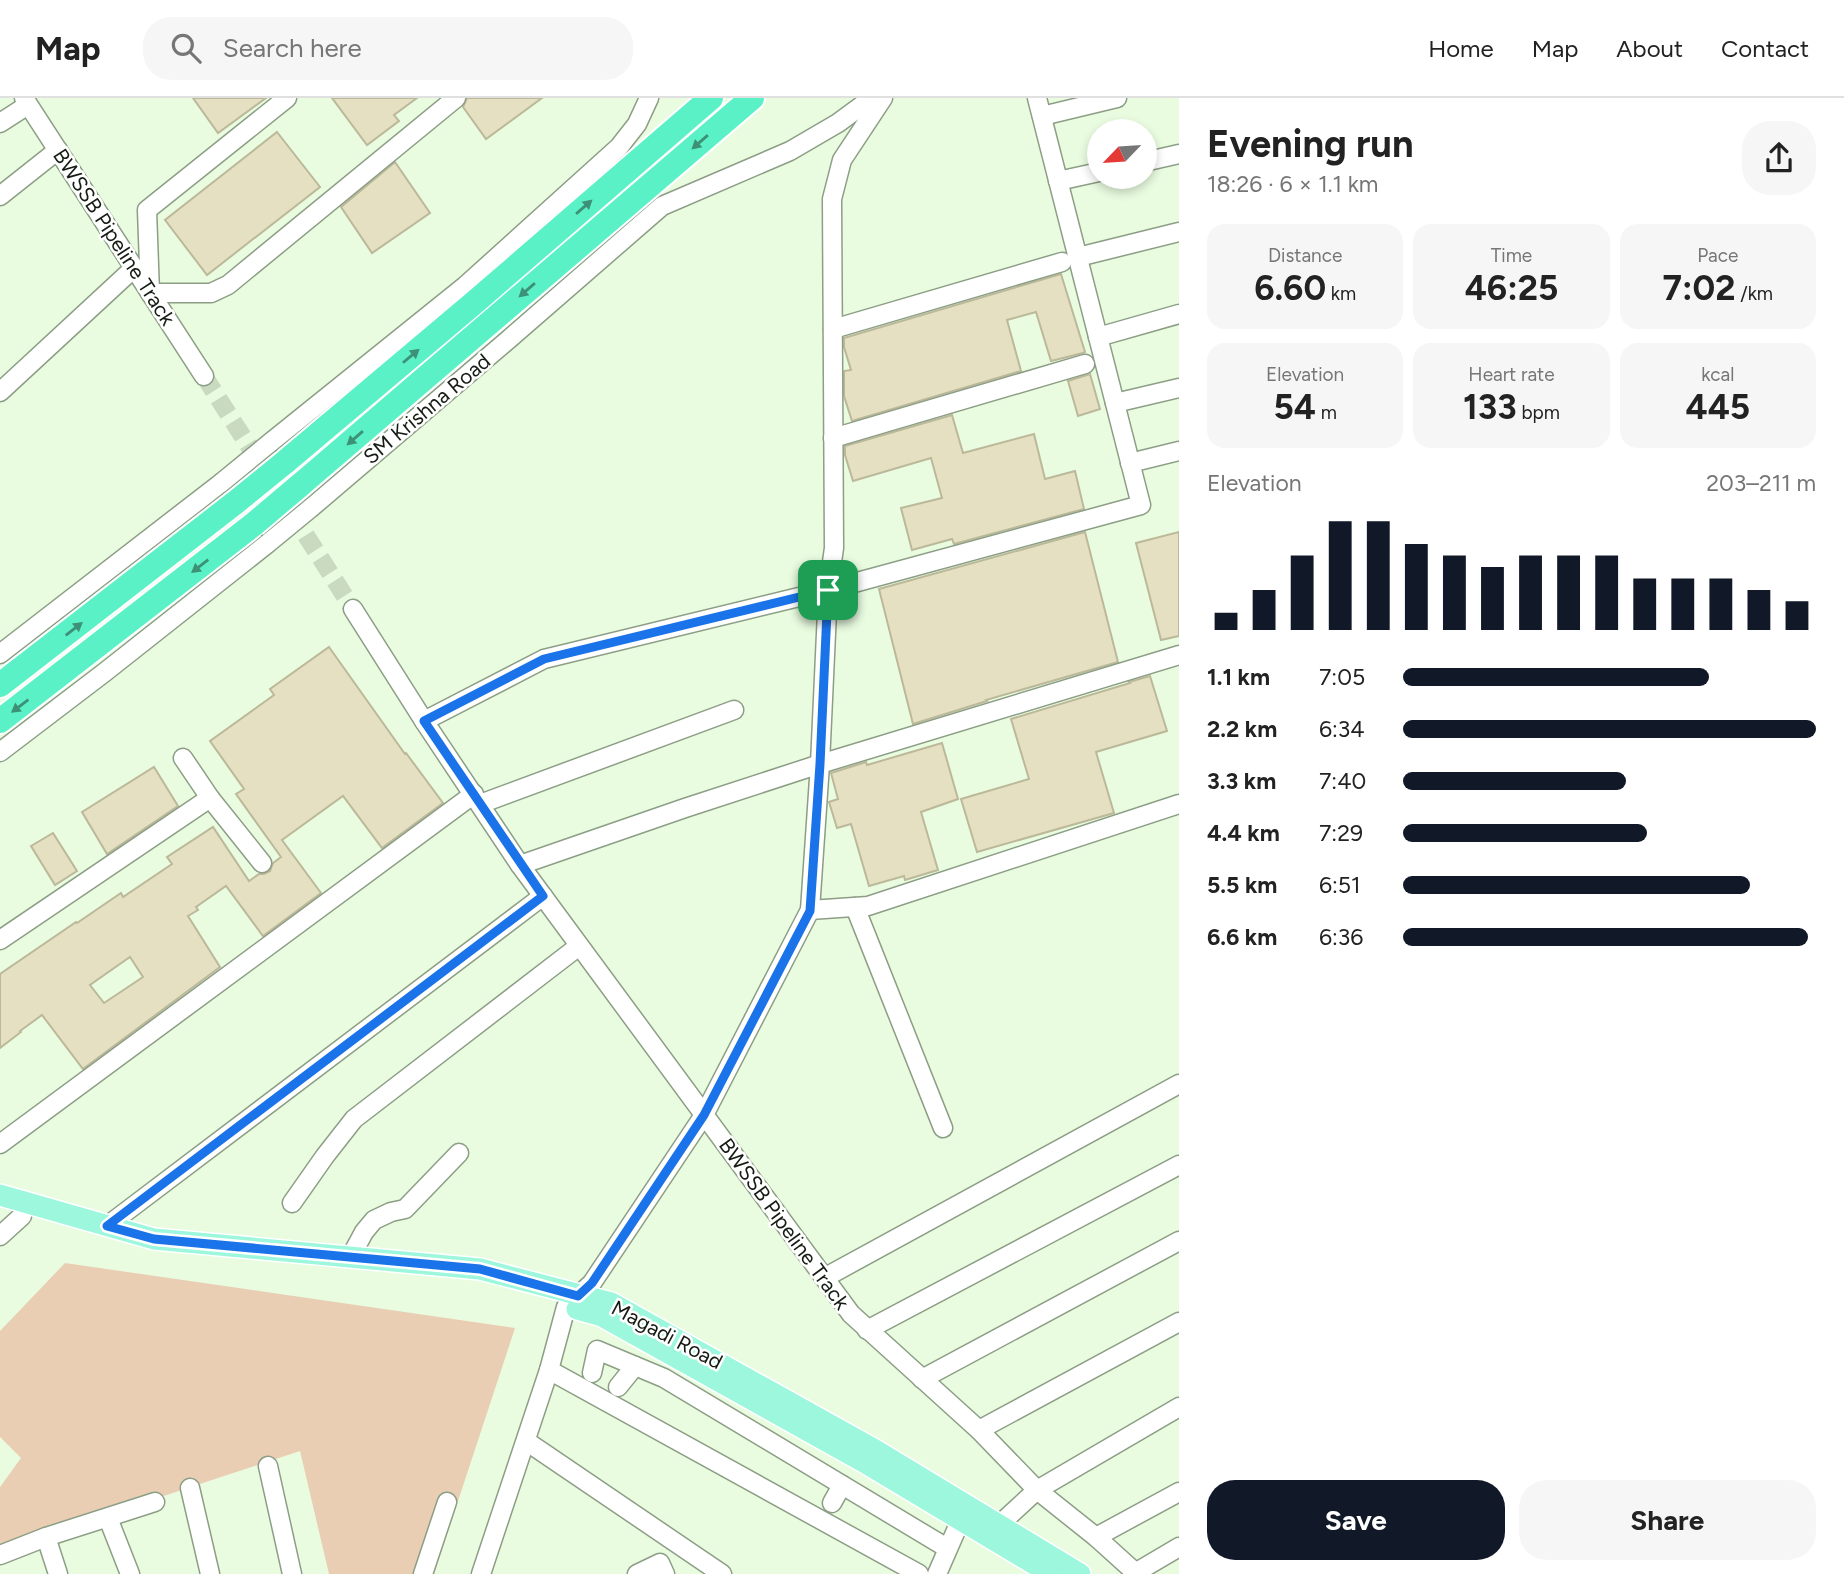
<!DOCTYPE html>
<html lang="en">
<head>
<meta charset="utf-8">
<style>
	:root { --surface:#fff; --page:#f6f6f6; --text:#222; --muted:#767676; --line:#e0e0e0; --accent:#111827 }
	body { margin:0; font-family:Figtree,sans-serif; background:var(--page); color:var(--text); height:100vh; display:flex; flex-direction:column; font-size:26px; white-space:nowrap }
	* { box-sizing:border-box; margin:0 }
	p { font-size:23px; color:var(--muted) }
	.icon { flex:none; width:38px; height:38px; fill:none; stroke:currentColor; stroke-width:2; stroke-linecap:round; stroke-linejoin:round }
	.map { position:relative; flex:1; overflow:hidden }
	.sheet { display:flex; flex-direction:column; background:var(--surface); width:665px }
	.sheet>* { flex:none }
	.needle { width:46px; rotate:245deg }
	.fabs { position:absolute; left:1087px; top:21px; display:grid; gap:14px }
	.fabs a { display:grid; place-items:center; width:70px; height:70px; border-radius:50%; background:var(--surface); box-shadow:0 4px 10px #0003; font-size:35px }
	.pin { position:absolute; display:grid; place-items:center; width:60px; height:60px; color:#fff; margin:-30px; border-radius:14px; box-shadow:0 4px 10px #0006 }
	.round { display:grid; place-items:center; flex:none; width:74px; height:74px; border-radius:28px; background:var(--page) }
	.overview { display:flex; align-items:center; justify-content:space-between; height:119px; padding:0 28px }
	h1 { font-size:38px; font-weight:700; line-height:52px }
	.stats { display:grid; grid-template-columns:repeat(3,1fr); gap:10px; height:119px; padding:7px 28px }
	.stats div { display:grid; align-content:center; border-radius:18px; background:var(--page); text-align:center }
	.stats b { font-size:35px; font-weight:700 }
	.stats small { font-size:19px; font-weight:400 }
	.stats p { font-size:19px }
	.chart { height:196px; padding:14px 28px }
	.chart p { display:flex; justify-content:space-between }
	.chart svg { width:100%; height:126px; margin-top:7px; stroke:var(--accent); stroke-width:6 }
	.primary-button { display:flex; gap:14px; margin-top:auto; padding:14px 28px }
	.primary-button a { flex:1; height:80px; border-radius:28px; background:var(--accent); color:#fff; font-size:28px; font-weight:700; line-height:80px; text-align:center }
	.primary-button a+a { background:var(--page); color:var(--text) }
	ul { padding:0 28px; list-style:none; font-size:23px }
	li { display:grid; grid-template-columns:112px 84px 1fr; align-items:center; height:52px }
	li i { height:18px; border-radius:9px; background:var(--accent) }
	header { display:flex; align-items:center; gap:42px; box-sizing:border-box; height:98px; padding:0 35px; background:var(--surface); border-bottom:2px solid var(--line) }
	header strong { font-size:33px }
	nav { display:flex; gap:38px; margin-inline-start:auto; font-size:24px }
	.search { width:490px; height:63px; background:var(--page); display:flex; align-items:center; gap:18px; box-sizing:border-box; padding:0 24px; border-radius:28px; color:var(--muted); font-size:26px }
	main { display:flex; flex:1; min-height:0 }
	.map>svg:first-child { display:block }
	.green { fill:#e9ceb4 }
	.building { fill:#e4e0c1; stroke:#bcb89a; stroke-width:2; fill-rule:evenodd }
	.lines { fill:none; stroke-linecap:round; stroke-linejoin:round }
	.minor-tunnel { stroke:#c9dac1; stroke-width:18; stroke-dasharray:18 9; stroke-linecap:butt }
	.minor-casing { stroke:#8c9e85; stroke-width:21 }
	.major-casing { stroke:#fff; stroke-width:24 }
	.highway-casing { stroke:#fff; stroke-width:28 }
	.minor { stroke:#fff; stroke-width:18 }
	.major { stroke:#9df7dd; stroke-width:21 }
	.highway { stroke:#5bf1c7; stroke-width:24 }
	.minor-bridge-casing { stroke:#8c9e85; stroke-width:21; stroke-linecap:butt }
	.highway-bridge-casing { stroke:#fff; stroke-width:28; stroke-linecap:butt }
	.minor-bridge { stroke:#fff; stroke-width:18 }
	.highway-bridge { stroke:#5bf1c7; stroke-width:24 }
	.oneway { fill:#3c9176 }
	.route-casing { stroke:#fff; stroke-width:14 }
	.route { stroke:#1a73e8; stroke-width:9 }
	.labels { text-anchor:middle; stroke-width:5; stroke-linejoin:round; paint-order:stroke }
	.street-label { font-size:21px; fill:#151c13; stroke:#fff }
</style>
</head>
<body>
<header>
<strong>Map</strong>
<div class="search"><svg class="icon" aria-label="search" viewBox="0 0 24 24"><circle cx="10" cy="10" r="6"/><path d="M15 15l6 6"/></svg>Search here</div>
<nav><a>Home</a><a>Map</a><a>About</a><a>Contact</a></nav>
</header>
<main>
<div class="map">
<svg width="1179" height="1476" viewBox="0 0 1179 1476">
	<rect width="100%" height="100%" fill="#e9fce0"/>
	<!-- green -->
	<polygon class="green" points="65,1165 515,1230 434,1476 329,1476 300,1353 0,1452 0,1389 21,1360 0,1339 0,1233"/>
	<!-- building -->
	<g class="building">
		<polygon points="193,0 266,0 218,35"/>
		<polygon points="332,0 417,0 394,17 399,23 367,47"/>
		<polygon points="467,0 542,0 486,41 463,9"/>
		<polygon points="277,34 320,89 207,177 165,122"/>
		<polygon points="395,64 430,115 372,155 341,109"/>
		<polygon points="1061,176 1085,254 1083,255 1051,263 1036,214 1007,222 1021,273 852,323 844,298 844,273 851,272 844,249 844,240"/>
		<polygon points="1090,276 1100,311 1078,318 1068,283"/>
		<polygon points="952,317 963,355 1034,336 1045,381 1075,373 1084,411 954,446 952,441 912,452 901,410 942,400 931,360 853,383 845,357 845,348"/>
		<polygon points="1085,434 1118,564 986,602 987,603 913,626 879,491"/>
		<polygon points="1179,434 1179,538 1161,542 1136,445"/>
		<path d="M329 549 405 656 406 655 443 705 382 750 343 698 282 742 321 795 263 838 226 788 196 809 198 812 188 818 220 869 83 971 42 917 20 933 21 934 0 950V876L76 824 77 825 121 795 123 799 172 766 167 759 213 729 249 783 259 776H264L270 773 273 765 281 759 236 696 244 691 210 643 274 597 270 591ZM130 859 143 879 104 905 90 887Z"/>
		<polygon points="1150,578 1167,633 1096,654 1114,715 977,754 961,701 1029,681 1011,621 1130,585 1129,584"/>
		<polygon points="942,645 958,701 921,714 938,772 905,782 904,778 869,788 851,726 837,730 829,704 838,701 831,675 866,664 867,667"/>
		<polygon points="154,669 178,708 107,756 82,714"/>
		<polygon points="53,735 77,773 55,787 31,748"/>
	</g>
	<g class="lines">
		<!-- minor-tunnel -->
		<polyline class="minor-tunnel" points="204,278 353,511"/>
		<!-- minor casing -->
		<g class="minor-casing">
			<g id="minor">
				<polyline points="24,0 204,278"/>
				<polyline points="287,0 147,112 150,195 211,195 228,187 456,0"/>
				<polyline points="1042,18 1117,0"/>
				<polyline points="0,25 28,7"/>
				<polyline points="1144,64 1179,56"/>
				<polyline points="1058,83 1099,74"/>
				<polyline points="0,98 58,52"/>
				<polyline points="1078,159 1179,134"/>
				<polyline points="833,231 1062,164"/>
				<polyline points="1098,239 1179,216"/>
				<polyline points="0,294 134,170"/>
				<polyline points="1115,305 1179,290"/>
				<polyline points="833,340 1085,266"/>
				<polyline points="271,344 465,188 619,49 637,26 649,0"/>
				<polyline points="1130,365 1179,353"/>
				<polyline points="312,409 508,242 662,108 790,53 838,25 872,0"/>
				<polyline points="353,511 424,623 520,767 851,1216 979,1332 1037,1392 1096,1439 1137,1476"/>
				<polyline points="0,556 221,385"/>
				<polyline points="424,623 544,561 828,492 1141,407 1037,0"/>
				<polyline points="0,654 105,574 267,446"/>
				<polyline points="183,660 210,700 262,765"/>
				<polyline points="480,706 734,612"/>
				<polyline points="520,767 685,710 820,666 1179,557"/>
				<polyline points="855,809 943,1030"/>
				<polyline points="810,812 868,808 1179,706"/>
				<polyline points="0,842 210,700"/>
				<polyline points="0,1046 474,696"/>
				<polyline points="292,1105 325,1058 354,1021 579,848"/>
				<polyline points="107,1128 543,798"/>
				<polyline points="0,1138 22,1118"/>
				<polyline points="350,1160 364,1134 374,1122 391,1114 405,1111 459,1055"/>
				<polyline points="824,1180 1179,986"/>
				<polyline points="867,1232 1179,1067"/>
				<polyline points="549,1272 919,1476"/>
				<polyline points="592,1275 597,1252 664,1280 947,1450"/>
				<polyline points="922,1281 1179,1143"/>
				<polyline points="618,1289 635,1268"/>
				<polyline points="979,1332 1179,1224"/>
				<polyline points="526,1343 722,1476"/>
				<polyline points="268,1368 292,1476"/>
				<polyline points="190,1390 210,1476"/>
				<polyline points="832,1405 842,1387"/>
				<polyline points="108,1420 130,1476"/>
				<polyline points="992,1436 999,1427 1037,1392 1179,1309"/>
				<polyline points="46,1439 58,1476"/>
				<polyline points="1096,1439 1179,1394"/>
				<polyline points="0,1457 46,1439 155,1404"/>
				<polyline points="1135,1475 1179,1449"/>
				<polyline points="423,1476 447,1404"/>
				<polyline points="481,1476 549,1272 566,1209 592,1185 704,1017 810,812 820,666 828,492 834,450 832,101 842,62 883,0"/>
				<polyline points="637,1476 660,1465 665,1476"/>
				<polyline points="937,1476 965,1412"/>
			</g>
		</g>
		<!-- major casing -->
		<g class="major-casing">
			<g id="major">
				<polyline points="0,1097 154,1141 480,1171 611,1205 875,1352 1080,1476"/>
				<polyline points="577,1211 602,1218 864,1364 1051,1476"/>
			</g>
		</g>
		<!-- highway casing -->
		<g class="highway-casing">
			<g id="highway">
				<polyline points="284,365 475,204 711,0"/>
				<polyline points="299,388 752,0"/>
				<polyline points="0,587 236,404"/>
				<polyline points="0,623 254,426"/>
			</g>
		</g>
		<!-- minor -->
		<use href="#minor" class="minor"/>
		<!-- major -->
		<use href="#major" class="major"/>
		<!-- highway -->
		<use href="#highway" class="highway"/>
		<!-- minor-bridge casing -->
		<g class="minor-bridge-casing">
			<g id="minor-bridge">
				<polyline points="221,385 271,344"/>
				<polyline points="267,446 312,409"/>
			</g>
		</g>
		<!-- highway-bridge casing -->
		<g class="highway-bridge-casing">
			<g id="highway-bridge">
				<polyline points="236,404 284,365"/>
				<polyline points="254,426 299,388"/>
			</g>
		</g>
		<!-- minor-bridge -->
		<use href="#minor-bridge" class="minor-bridge"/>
		<!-- highway-bridge -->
		<use href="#highway-bridge" class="highway-bridge"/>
	</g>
	<!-- one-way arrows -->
	<defs><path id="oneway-solid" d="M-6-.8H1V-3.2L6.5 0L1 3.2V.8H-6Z" transform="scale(1.75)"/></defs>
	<g class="oneway">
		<use href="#oneway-solid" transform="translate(700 44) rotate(139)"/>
		<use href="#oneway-solid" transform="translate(584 109) rotate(-41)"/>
		<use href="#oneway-solid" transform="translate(527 192) rotate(139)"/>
		<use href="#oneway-solid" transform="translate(411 258) rotate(-40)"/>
		<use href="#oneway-solid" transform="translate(355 340) rotate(139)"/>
		<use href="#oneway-solid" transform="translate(200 468) rotate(142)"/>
		<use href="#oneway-solid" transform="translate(74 531) rotate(-38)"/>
		<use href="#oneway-solid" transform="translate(20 608) rotate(143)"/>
	</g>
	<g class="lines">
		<!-- route casing -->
		<g class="route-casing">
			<polygon id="route" points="828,492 820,666 810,813 704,1017 592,1185 578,1198 480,1171 154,1141 107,1128 543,798 424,623 544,561"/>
		</g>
		<!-- route -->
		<use href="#route" class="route"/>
	</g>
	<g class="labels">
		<!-- street labels -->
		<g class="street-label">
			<text transform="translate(114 139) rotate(57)" y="7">BWSSB Pipeline Track</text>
			<text transform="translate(427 311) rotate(-40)" y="7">SM Krishna Road</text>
			<text transform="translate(784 1126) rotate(54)" y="7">BWSSB Pipeline Track</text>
			<text transform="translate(667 1237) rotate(28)" y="7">Magadi Road</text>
		</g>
	</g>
</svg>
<div class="fabs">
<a><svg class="needle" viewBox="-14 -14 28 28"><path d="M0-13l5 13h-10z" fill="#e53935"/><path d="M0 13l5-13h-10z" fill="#767676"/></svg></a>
</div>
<div class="pin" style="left:828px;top:492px;background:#1e9e55"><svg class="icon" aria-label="arrive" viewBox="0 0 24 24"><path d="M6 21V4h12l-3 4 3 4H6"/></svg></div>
</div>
<section class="sheet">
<div class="overview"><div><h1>Evening run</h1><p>18:26 · 6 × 1.1 km</p></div><a class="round"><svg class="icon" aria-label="share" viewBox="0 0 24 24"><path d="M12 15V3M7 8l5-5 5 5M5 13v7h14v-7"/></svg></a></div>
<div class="stats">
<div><p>Distance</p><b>6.60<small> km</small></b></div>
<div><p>Time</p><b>46:25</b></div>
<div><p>Pace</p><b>7:02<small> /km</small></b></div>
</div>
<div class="stats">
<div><p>Elevation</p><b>54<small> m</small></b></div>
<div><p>Heart rate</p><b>133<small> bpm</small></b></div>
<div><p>kcal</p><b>445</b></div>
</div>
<div class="chart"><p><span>Elevation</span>203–211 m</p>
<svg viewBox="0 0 160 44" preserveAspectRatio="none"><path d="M5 44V38M15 44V30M25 44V18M35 44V6M45 44V6M55 44V14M65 44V18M75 44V22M85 44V18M95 44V18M105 44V18M115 44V26M125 44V26M135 44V26M145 44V30M155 44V34"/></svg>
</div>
<ul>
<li><b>1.1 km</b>7:05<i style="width:74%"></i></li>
<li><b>2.2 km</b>6:34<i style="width:100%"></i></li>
<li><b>3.3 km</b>7:40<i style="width:54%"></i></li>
<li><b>4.4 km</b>7:29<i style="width:59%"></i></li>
<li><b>5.5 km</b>6:51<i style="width:84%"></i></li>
<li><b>6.6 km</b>6:36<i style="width:98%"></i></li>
</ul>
<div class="primary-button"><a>Save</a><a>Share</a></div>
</section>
</main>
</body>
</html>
